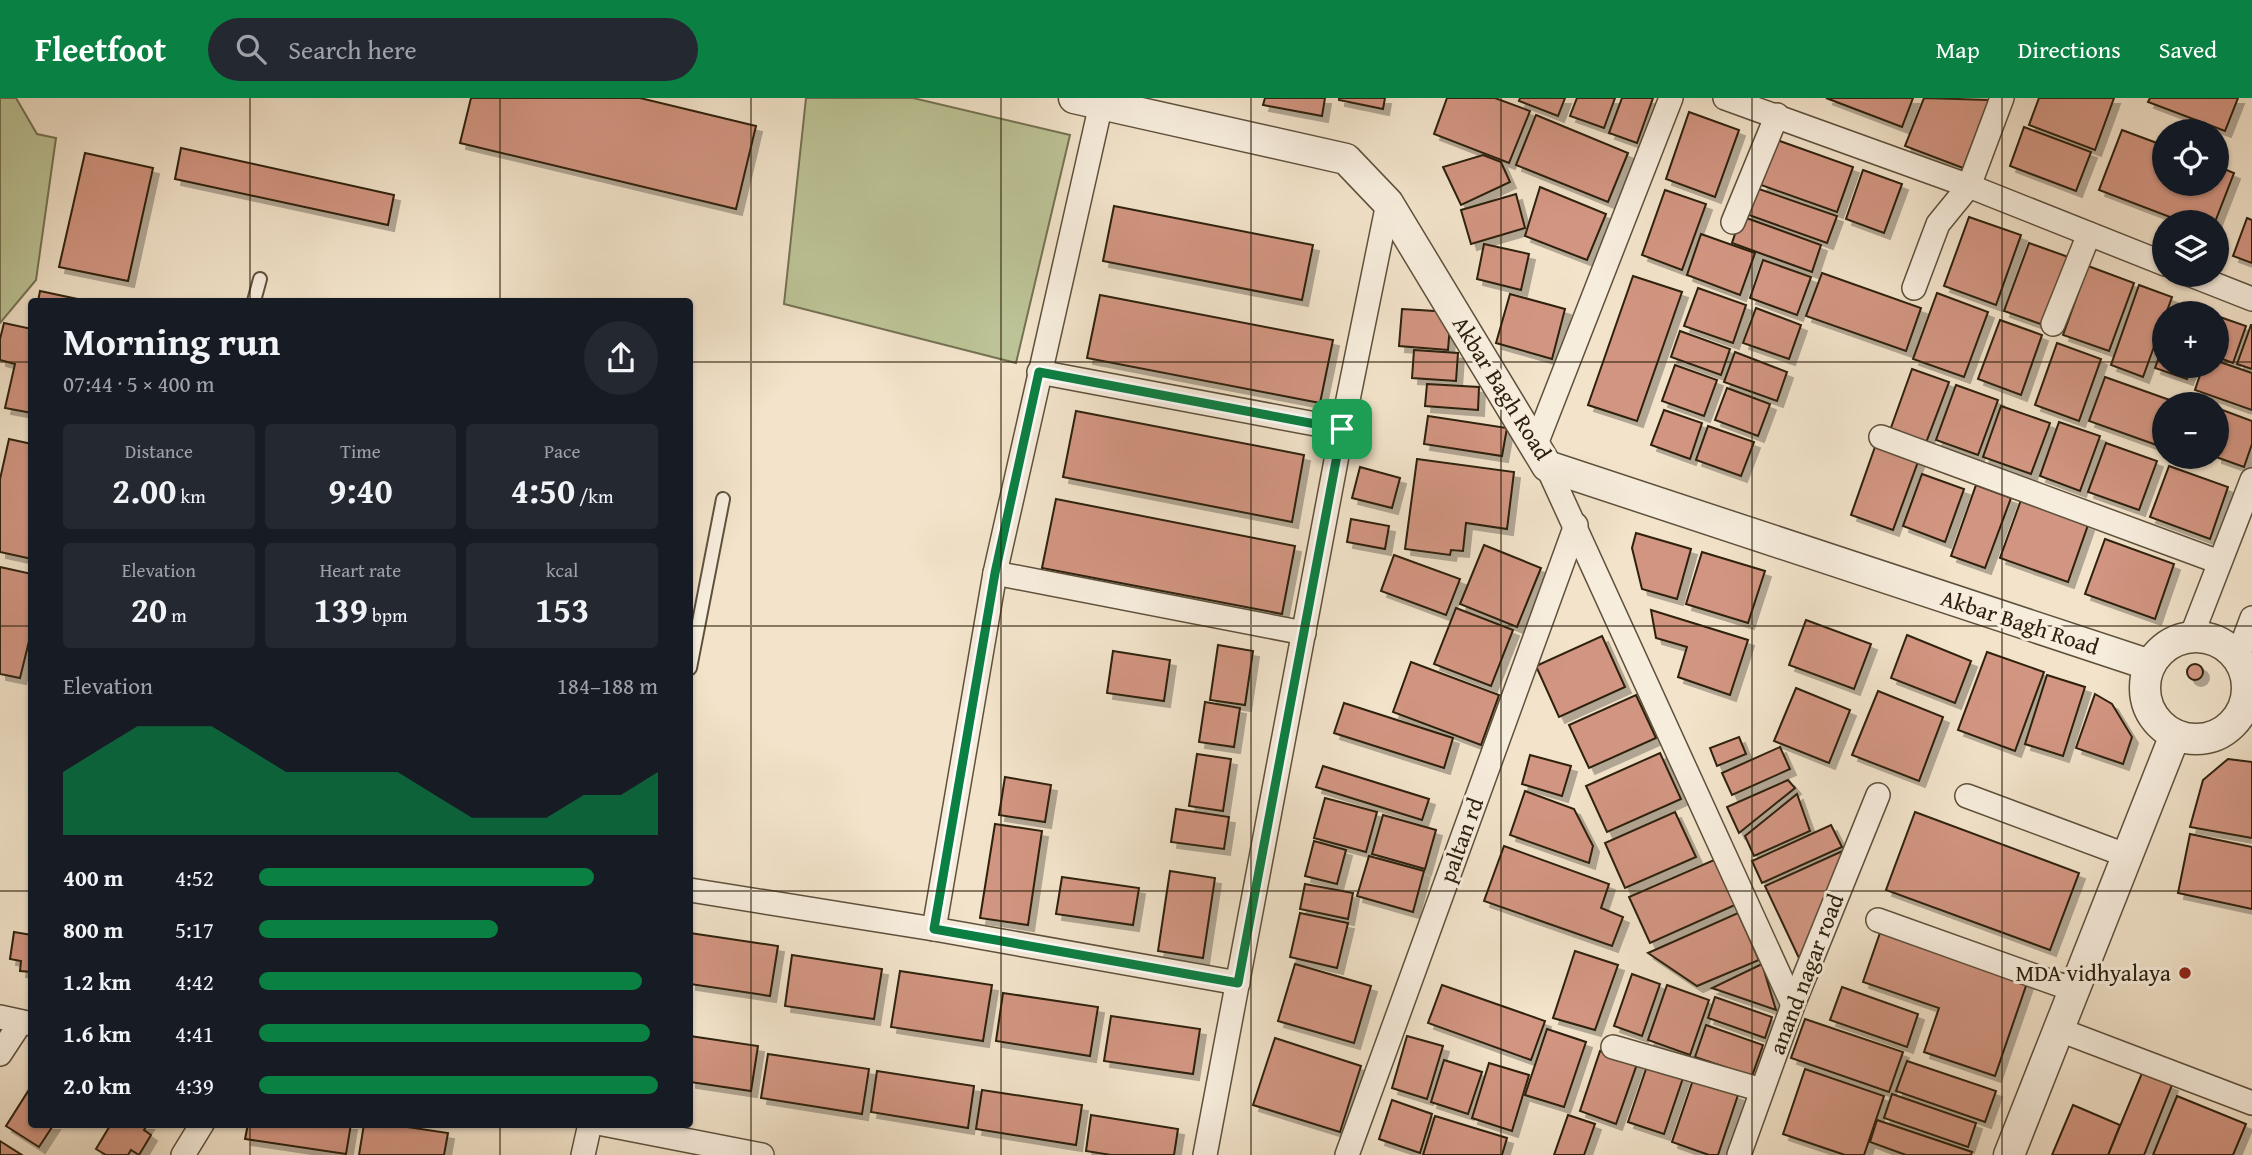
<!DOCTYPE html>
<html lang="en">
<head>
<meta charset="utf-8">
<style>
	:root { --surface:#171b24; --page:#242831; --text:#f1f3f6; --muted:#9ea1a6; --accent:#0b8043 }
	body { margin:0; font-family:"Gentium Book Plus",serif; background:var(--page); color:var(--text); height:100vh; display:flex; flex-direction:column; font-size:26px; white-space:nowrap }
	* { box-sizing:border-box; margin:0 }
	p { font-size:23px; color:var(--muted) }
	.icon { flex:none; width:38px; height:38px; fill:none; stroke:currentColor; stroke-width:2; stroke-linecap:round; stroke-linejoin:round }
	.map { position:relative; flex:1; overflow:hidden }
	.details { position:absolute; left:28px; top:200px; width:665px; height:830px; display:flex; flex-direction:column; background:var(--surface); border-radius:7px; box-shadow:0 2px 5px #0004 }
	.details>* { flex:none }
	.buttons { position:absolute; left:2152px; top:21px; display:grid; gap:14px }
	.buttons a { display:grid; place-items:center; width:77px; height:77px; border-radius:50%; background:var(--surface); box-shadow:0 2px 5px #0004; font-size:35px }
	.pin { position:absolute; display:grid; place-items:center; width:60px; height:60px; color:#fff; margin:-30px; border-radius:14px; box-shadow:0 4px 10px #0006 }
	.round { display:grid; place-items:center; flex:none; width:74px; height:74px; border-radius:37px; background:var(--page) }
	.overview { display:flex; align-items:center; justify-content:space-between; height:119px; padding:0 35px }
	h1 { font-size:38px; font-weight:700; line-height:52px }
	.metrics { display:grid; grid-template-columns:repeat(3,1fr); gap:10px; height:119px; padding:7px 35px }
	.metrics div { display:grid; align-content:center; border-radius:7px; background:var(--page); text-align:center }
	.metrics b { font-size:35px; font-weight:700 }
	.metrics small { font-size:19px; font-weight:400 }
	.metrics p { font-size:19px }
	.chart { height:196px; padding:14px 35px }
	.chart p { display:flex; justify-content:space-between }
	.chart svg { width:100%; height:126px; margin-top:7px; fill:var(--accent); opacity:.7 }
	ul { padding:0 35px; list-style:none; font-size:23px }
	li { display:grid; grid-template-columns:112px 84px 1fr; align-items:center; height:52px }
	li i { height:18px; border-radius:9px; background:var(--accent) }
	header { display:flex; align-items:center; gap:42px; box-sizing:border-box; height:98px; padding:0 35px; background:var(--accent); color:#fff }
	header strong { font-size:33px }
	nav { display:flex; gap:38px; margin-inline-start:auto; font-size:24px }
	.search { width:490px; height:63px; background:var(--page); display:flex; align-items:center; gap:18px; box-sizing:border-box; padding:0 24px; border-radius:38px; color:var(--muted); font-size:26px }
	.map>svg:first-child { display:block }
	.green { fill:#bcc396; stroke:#747252; stroke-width:2 }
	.building { fill:#d29581; stroke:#2d200d; stroke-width:2; filter:url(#shadow) }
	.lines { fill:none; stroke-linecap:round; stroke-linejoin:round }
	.service-casing { stroke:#5e513c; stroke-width:16 }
	.minor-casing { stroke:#5e513c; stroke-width:26 }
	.tertiary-casing { stroke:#5e513c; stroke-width:33 }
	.service { stroke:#f7eddd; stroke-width:12 }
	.minor { stroke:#f7eddd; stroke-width:23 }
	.tertiary { stroke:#f7eddd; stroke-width:30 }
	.route-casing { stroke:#fff; stroke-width:14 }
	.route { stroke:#0b8043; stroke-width:9 }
	.grid { fill:none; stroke:#2d200d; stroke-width:2; stroke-opacity:0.55 }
	.poi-dot { fill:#8f2418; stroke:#f7eddd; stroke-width:2.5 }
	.labels { text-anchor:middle; stroke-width:6; stroke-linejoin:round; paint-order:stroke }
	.street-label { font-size:23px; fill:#2d200d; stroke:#f7eddd }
	.poi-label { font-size:23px; fill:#2d200d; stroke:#f7eddd; text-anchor:end }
</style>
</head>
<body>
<header>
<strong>Fleetfoot</strong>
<div class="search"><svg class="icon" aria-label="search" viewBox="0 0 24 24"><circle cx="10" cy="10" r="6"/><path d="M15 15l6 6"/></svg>Search here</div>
<nav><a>Map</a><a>Directions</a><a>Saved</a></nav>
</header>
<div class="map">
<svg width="2252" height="1057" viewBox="0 0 2252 1057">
	<defs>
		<filter id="shadow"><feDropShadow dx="6" dy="6" stdDeviation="0" flood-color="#0004"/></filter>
	</defs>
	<rect width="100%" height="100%" fill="#f2e3ca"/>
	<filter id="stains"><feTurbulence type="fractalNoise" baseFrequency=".00286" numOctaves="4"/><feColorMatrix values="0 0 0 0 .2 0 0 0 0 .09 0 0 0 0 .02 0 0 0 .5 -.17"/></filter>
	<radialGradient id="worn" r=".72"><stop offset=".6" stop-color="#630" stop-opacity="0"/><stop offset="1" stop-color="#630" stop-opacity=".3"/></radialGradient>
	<!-- green -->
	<g class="green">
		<polygon points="0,0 16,0 37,36 56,40 36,182 0,225"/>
		<polygon points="806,0 913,0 1070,37 1016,265 784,206"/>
	</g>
	<!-- building -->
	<g class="building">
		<polygon points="471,0 640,0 756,28 736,111 460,45"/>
		<polygon points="1265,0 1325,0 1322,18 1263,7"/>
		<polygon points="1339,0 1385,0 1383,11 1339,2"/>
		<polygon points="1447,0 1495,0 1530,13 1509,65 1434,36"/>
		<polygon points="1520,0 1565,0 1558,18 1519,3"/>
		<polygon points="1577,0 1615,0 1604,30 1570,18"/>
		<polygon points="1622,0 1653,0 1637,45 1609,35"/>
		<polygon points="1826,0 1913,0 1902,29"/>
		<polygon points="1924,0 1989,2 1963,70 1905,48"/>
		<polygon points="2039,0 2114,0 2095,52 2029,27"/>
		<polygon points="2150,0 2238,0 2225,33 2148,4"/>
		<polygon points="1689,14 1739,32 1715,99 1666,81"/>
		<polygon points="1536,17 1628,55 1608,104 1516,67"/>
		<polygon points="2024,29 2091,54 2076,93 2010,68"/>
		<polygon points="2122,32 2165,48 2165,86 2217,86 2217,68 2234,75 2215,124 2183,124 2099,92"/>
		<polygon points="1777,42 1853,69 1837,114 1761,87"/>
		<polygon points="181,50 394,97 388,127 175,81"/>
		<polygon points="85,55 153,70 128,183 59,169"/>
		<polygon points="1483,57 1501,64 1510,84 1461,107 1443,69"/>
		<polygon points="1863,72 1902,86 1884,135 1846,121"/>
		<polygon points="1540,89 1606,116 1587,162 1525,138"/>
		<polygon points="1756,90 1837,118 1827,145 1746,116"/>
		<polygon points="1665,92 1706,106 1682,172 1642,157"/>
		<polygon points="1516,96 1525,130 1471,146 1461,112"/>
		<polygon points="1114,108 1313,147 1302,202 1103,163"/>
		<polygon points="1741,118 1821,147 1812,174 1732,145"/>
		<polygon points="1969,119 2021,137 1996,207 1944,188"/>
		<polygon points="2247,120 2252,122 2252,165 2233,158"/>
		<polygon points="1701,136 1755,155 1740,197 1687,177"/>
		<polygon points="2029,145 2074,161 2049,229 2004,213"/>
		<polygon points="1484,146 1529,156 1521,192 1477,181"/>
		<polygon points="1763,162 1811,179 1797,217 1750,200"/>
		<polygon points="2088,168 2134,185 2109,253 2063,237"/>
		<polygon points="1822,175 1921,210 1906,253 1806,218"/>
		<polygon points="1633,178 1682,194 1637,323 1588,307"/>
		<polygon points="2139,187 2172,199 2143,279 2111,267"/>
		<polygon points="1698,190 1746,207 1733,245 1684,228"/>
		<polygon points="40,193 87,203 38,203"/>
		<polygon points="1937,195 1988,214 1964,279 1913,261"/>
		<polygon points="1510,196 1565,211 1552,261 1496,245"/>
		<polygon points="1100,197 1333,242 1320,305 1087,260"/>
		<polygon points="2178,207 2200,215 2175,215"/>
		<polygon points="1756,210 1801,227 1789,261 1743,245"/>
		<polygon points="1402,211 1451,214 1448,252 1399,248"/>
		<polygon points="2217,218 2246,228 2233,265 2217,259"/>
		<polygon points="2000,222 2042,237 2021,297 1978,281"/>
		<polygon points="4,225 32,231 32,315 5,310 15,266 0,262 0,241"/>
		<polygon points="2251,227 2252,227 2252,271 2237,266"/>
		<polygon points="1680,233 1730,251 1721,277 1671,259"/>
		<polygon points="2165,243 2165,268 2192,268 2187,281 2155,270"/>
		<polygon points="2057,245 2101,261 2079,323 2035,307"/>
		<polygon points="1414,252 1458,255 1456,283 1412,280"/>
		<polygon points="1735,254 1787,274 1777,303 1724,284"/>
		<polygon points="2217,263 2252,275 2252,312 2195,292 2203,268 2217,268"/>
		<polygon points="1675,267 1717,282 1704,318 1662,303"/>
		<polygon points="1912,271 1949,284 1924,350 1888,338"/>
		<polygon points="2105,279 2181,306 2165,306 2165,350 2089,323"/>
		<polygon points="1427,286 1479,289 1478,312 1425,308"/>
		<polygon points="1956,287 1998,302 1978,357 1936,342"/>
		<polygon points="1727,290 1770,306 1758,338 1715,322"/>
		<polygon points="2001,308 2050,325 2031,376 1983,359"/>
		<polygon points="2217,310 2252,323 2252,346 2244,369 2216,359"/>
		<polygon points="1664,312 1702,325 1690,361 1651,347"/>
		<polygon points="1076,313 1304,357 1292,424 1063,379"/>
		<polygon points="1428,318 1507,330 1502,358 1424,346"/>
		<polygon points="2059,324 2100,338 2080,393 2040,378"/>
		<polygon points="1708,328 1754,344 1741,378 1696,362"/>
		<polygon points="9,341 32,346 32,461 0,454 0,381"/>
		<polygon points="2106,345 2157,363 2139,412 2088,394"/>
		<polygon points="1876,346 1919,361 1893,432 1851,417"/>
		<polygon points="1417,361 1514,374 1507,431 1466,425 1463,453 1451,452 1450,457 1405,451"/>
		<polygon points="2169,368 2228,389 2210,441 2150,419"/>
		<polygon points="1360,369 1400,380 1392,410 1352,400"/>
		<polygon points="1922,376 1964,391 1945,444 1903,428"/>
		<polygon points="1976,387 2011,400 1985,470 1951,458"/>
		<polygon points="1056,401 1295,448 1282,516 1042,470"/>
		<polygon points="2021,402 2088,427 2068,484 2000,460"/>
		<polygon points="1351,421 1389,428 1385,451 1347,444"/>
		<polygon points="1636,435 1691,451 1677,501 1642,491 1632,450"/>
		<polygon points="2105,441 2174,466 2155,521 2085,496"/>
		<polygon points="1484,447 1541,470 1517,529 1460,506"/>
		<polygon points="1702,454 1765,473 1748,525 1686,506"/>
		<polygon points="1394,457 1460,481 1446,517 1381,493"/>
		<polygon points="0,469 32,476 32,531 20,580 0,576"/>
		<polygon points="1456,510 1513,532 1491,588 1434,566"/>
		<polygon points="1651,512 1748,542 1730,597 1678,579 1687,549 1656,540"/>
		<polygon points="1806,522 1871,546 1854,591 1789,567"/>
		<polygon points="1907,537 1971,563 1955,605 1891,580"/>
		<polygon points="1602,538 1625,589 1559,619 1536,568"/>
		<polygon points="1218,547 1253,553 1245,607 1210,602"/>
		<polygon points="1113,553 1170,562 1164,603 1107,595"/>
		<polygon points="1987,554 2044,574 2015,653 1958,632"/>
		<polygon points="1411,564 1499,597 1481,647 1393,614"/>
		<circle cx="2195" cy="574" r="8"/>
		<polygon points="2047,577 2085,589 2063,658 2025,646"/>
		<polygon points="1796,590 1850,612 1829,665 1774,643"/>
		<polygon points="1878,593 1943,619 1919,683 1852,657"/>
		<polygon points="2095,596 2112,606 2132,639 2123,666 2076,650"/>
		<polygon points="1636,597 1656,640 1589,670 1569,627"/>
		<polygon points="1205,604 1240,610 1234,649 1199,644"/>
		<polygon points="1344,605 1453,640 1444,670 1334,635"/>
		<polygon points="1739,639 1746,656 1717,668 1710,650"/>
		<polygon points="1780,649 1790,671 1732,697 1722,675"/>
		<polygon points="1660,655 1681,701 1607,734 1586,688"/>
		<polygon points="1197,656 1231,661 1223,713 1189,708"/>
		<polygon points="1530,657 1571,668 1562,698 1522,686"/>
		<polygon points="2228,661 2252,664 2252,740 2190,729 2203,682"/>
		<polygon points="1323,668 1429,701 1422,722 1316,689"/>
		<polygon points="1005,679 1051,687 1045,724 999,717"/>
		<polygon points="1788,682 1795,690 1739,735 1727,709"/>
		<polygon points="1525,693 1574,711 1593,748 1589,765 1510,737"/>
		<polygon points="1797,696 1810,733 1754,758 1745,738"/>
		<polygon points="1325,700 1377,714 1366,754 1314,740"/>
		<polygon points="1176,711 1229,719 1224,751 1171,744"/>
		<polygon points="1675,714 1696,759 1625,790 1605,745"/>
		<polygon points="1915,714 2079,775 2050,852 1886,792"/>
		<polygon points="1383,717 1436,732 1425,771 1372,756"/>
		<polygon points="995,726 1042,733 1028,827 980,820"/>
		<polygon points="1831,727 1842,749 1762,785 1752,763"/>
		<polygon points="2190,736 2252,749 2252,811 2178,795"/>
		<polygon points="1314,743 1346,752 1337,786 1305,778"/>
		<polygon points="1504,748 1609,786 1601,810 1623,819 1612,848 1484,803"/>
		<polygon points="1847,751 1808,858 1799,860 1765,788"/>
		<polygon points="1369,758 1424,773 1413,814 1357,798"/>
		<polygon points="1714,762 1735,807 1650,845 1629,799"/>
		<polygon points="1170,773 1215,780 1203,860 1158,853"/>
		<polygon points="1062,779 1139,790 1133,827 1056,816"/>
		<polygon points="1305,786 1353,795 1348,821 1300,811"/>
		<polygon points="1300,815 1348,825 1337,870 1290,859"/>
		<polygon points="1738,815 1759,862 1697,888 1648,855"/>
		<polygon points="1881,832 2028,882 1995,978 1924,954 1939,910 1863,884"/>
		<polygon points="14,834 32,837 32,874 20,873 21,863 10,861"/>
		<polygon points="690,835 778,848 770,898 690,886"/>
		<polygon points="1575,853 1618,867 1595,932 1553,920"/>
		<polygon points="792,857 882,871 874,921 785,908"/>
		<polygon points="1295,866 1371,888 1354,945 1278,923"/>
		<polygon points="1762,866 1776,912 1712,890"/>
		<polygon points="900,873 992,887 983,943 891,929"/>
		<polygon points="1632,876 1660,886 1642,938 1614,928"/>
		<polygon points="1442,887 1545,923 1531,962 1428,925"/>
		<polygon points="1667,887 1709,902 1690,957 1648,942"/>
		<polygon points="1842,889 1918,916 1907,949 1830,922"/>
		<polygon points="1003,895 1098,909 1090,958 996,943"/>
		<polygon points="1715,899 1772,919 1765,940 1708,920"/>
		<polygon points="1111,918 1200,931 1193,976 1104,963"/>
		<polygon points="1805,921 1903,954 1889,994 1791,960"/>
		<polygon points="1706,927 1763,947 1752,978 1695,959"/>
		<polygon points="1547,931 1586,944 1564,1009 1525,997"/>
		<polygon points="690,938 758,948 751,993 690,984"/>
		<polygon points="1407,938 1443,948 1427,1001 1392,990"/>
		<polygon points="1275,940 1361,968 1340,1034 1253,1007"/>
		<polygon points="1600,953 1637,966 1616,1026 1580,1013"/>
		<polygon points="768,956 869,971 862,1016 761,1000"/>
		<polygon points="1444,962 1482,974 1468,1016 1431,1004"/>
		<polygon points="1907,963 1996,993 1985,1024 1896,993"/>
		<polygon points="1489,965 1529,977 1512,1033 1472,1020"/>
		<polygon points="1647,968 1683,980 1664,1036 1628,1024"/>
		<polygon points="1805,971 1884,998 1864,1057 1845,1057 1783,1036"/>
		<polygon points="877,973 974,988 968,1030 871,1014"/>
		<polygon points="2142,975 2172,987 2144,1057 2108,1057"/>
		<polygon points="1693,982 1738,997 1718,1057 1709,1057 1672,1044"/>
		<polygon points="32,987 32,1026 54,1026 39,1049 6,1028"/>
		<polygon points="982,992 1082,1007 1076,1047 976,1031"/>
		<polygon points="1892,996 1976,1025 1968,1049 1884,1020"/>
		<polygon points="2177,998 2246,1026 2233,1057 2153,1057"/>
		<polygon points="1392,1002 1432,1016 1420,1055 1379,1041"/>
		<polygon points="2073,1007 2120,1027 2108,1057 2052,1057"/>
		<polygon points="1091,1017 1178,1031 1174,1057 1111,1057 1086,1053"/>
		<polygon points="1568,1017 1595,1026 1584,1057 1554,1057"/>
		<polygon points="1435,1018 1507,1040 1502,1057 1423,1057"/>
		<polygon points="1877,1022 1972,1054 1971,1057 1906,1057 1870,1044"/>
		<polygon points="111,1026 148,1026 144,1032 151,1037 139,1057 131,1052 128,1057 106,1057 96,1051"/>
		<polygon points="248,1026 351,1026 346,1056 245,1041"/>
		<polygon points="364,1026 387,1026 448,1035 444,1057 359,1057"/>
		<polygon points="0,1043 22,1057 0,1057"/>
	</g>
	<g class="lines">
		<!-- service casing -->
		<g class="service-casing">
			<g id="service">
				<polyline points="254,203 260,181"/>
				<polyline points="690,570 723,401"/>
			</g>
		</g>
		<!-- minor casing -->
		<g class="minor-casing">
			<g id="minor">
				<polyline points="1725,0 1969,88 2165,166"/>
				<polyline points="1733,124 1777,17"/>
				<polyline points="2191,177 2252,201"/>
				<polyline points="1914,190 1938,126 1969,88 2002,0"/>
				<polyline points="2053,226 2089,136"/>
				<polyline points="1039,274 1342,331"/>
				<polyline points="1881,339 2219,464"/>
				<polyline points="1536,346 1671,0"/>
				<polyline points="1547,368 1793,907"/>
				<polyline points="995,475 1304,535"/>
				<polyline points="2191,539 2252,382"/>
				<polyline points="2237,560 2252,520"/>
				<polyline points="1967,698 2128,758"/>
				<polyline points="690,792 934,831 1238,885"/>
				<polyline points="1878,822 2074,892"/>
				<polyline points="934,831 995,475 1101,6"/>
				<polyline points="0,919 32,926"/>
				<polyline points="2060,932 2252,1005"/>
				<polyline points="1613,949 1762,992"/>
				<polyline points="0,956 21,924"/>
				<polyline points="603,1026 762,1057"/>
				<polyline points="183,1057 202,1026"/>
				<polyline points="583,1057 590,1026"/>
				<polyline points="1205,1057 1342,331 1388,105"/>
				<polyline points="1347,1057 1576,427"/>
				<polyline points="1739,1057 1793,907 1878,697"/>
			</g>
		</g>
		<!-- tertiary casing -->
		<g class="tertiary-casing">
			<g id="tertiary">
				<polyline points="1074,0 1346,61 1388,105 1547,368 2150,567"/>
				<circle cx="2196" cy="590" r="51"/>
				<polyline points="2009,1057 2175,637"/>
			</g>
		</g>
		<!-- service -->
		<use href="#service" class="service"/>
		<!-- minor -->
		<use href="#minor" class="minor"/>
		<!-- tertiary -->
		<use href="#tertiary" class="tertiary"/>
	</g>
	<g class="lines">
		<!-- route casing -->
		<g class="route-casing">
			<polygon id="route" points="1039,274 1342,331 1238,885 934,831 995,475"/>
		</g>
		<!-- route -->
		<use href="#route" class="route"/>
	</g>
	<!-- grid -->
	<path class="grid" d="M250 0V203M500 0V203M751 0V1057M1001 0V1057M1251 0V1057M1501 0V1057M1752 0V1057M2002 0V1057M0 264H32M690 264H2165M2217 264H2252M0 528H32M690 528H2252M0 793H32M690 793H2252M250 1026V1057M500 1026V1057"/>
	<!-- markers -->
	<circle class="poi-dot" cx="2185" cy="875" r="7"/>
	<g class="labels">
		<!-- street labels -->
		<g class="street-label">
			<text transform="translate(1502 290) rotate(58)" y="8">Akbar Bagh Road</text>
			<text transform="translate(2020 524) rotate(18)" y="8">Akbar Bagh Road</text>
			<text transform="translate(1461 742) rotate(-70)" y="8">paltan rd</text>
			<text transform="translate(1806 876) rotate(-69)" y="8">anand nagar road</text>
		</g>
		<!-- poi labels -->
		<g class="poi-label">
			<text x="2171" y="883">MDA vidhyalaya</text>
		</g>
	</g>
	<rect width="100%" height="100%" filter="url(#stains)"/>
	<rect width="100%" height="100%" fill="url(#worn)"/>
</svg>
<div class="buttons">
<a><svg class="icon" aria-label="locate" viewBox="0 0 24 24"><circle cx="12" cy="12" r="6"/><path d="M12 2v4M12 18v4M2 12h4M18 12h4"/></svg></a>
<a><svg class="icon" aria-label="layers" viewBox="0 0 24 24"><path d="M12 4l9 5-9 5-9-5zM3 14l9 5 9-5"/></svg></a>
<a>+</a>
<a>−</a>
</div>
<div class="pin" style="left:1342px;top:331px;background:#1e9e55"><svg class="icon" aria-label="arrive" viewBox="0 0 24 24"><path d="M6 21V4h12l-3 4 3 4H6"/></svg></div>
<section class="details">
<div class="overview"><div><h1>Morning run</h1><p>07:44 · 5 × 400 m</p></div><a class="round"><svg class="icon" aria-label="share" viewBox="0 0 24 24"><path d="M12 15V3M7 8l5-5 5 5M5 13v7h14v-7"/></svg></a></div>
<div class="metrics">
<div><p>Distance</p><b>2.00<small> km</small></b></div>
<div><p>Time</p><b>9:40</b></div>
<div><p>Pace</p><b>4:50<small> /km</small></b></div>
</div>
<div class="metrics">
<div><p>Elevation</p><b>20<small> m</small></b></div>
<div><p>Heart rate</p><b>139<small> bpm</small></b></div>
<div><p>kcal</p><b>153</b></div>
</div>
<div class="chart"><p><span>Elevation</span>184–188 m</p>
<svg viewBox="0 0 160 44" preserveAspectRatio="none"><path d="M0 44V22L10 14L20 6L30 6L40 6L50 14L60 22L70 22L80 22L90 22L100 30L110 38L120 38L130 38L140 30L150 30L160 22V44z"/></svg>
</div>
<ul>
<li><b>400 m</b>4:52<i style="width:84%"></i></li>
<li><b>800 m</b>5:17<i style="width:60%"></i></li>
<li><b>1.2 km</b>4:42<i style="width:96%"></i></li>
<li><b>1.6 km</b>4:41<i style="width:98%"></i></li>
<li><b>2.0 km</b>4:39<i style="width:100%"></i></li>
</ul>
</section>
</div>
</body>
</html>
